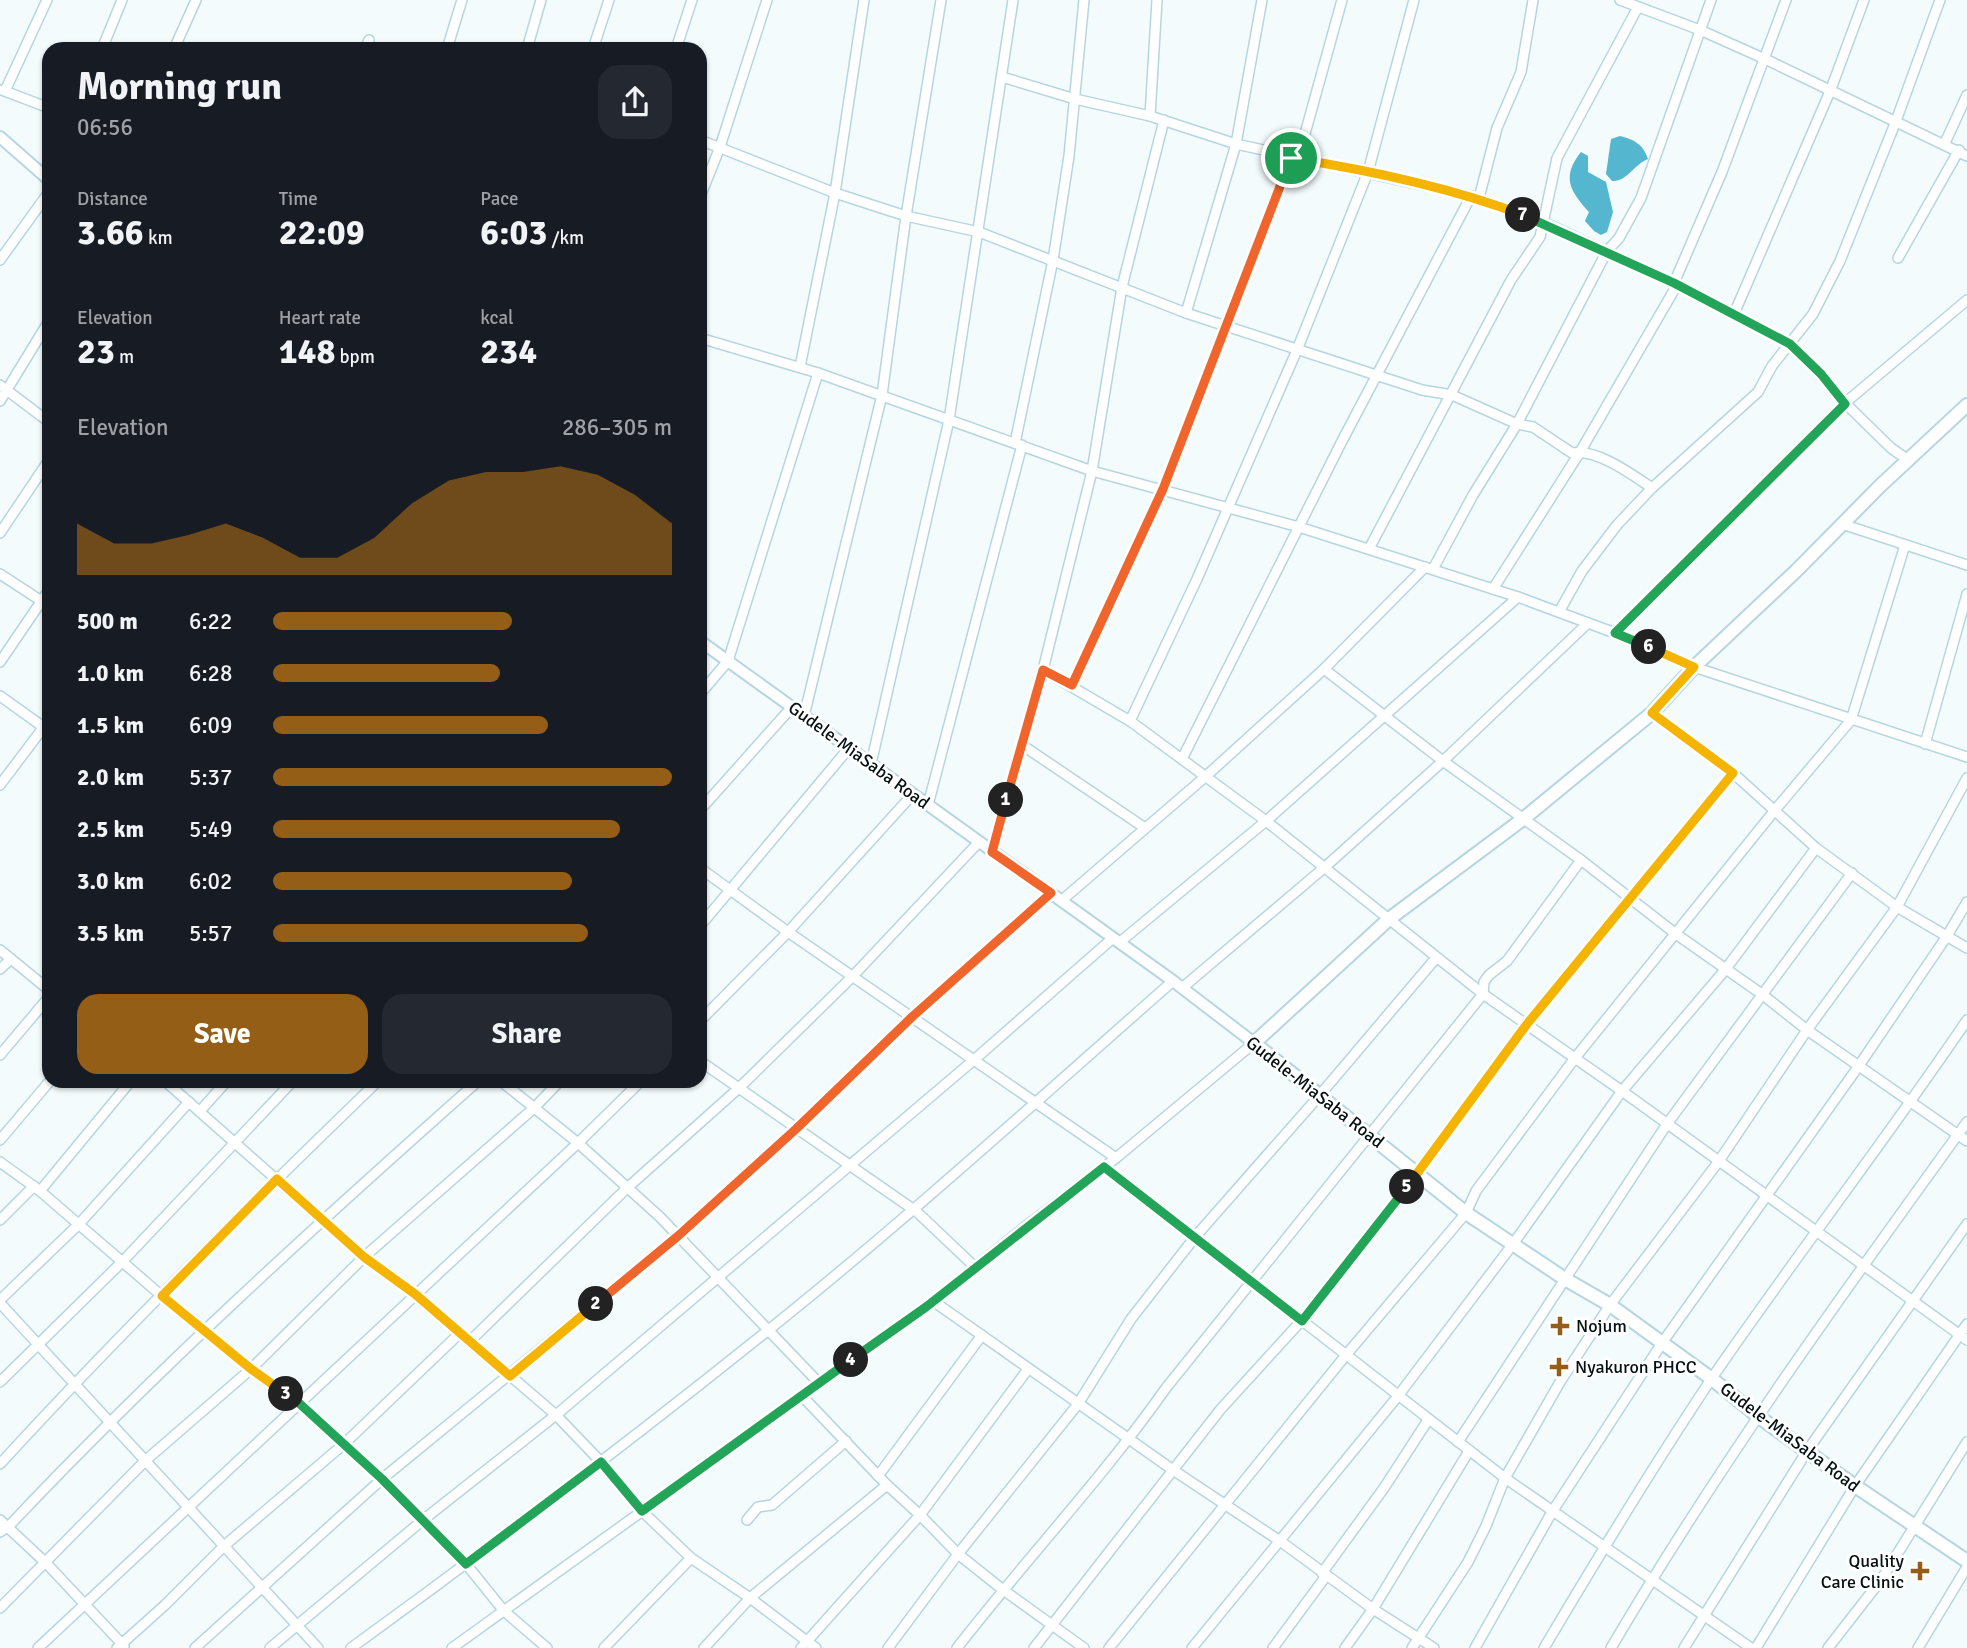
<!DOCTYPE html>
<html lang="en">
<head>
<meta charset="utf-8">
<style>
	:root { --surface:#171b24; --page:#242831; --text:#f1f3f6; --muted:#9ea1a6; --accent:#955e16 }
	body { margin:0; font-family:Signika,sans-serif; background:var(--page); color:var(--text); height:100vh; display:flex; flex-direction:column; font-size:26px; white-space:nowrap }
	* { box-sizing:border-box; margin:0 }
	p { font-size:23px; color:var(--muted) }
	.icon { flex:none; width:38px; height:38px; fill:none; stroke:currentColor; stroke-width:2; stroke-linecap:round; stroke-linejoin:round }
	.map { position:relative; flex:1; overflow:hidden }
	.side { position:absolute; left:42px; top:42px; width:665px; height:1046px; display:flex; flex-direction:column; background:var(--surface); border-radius:21px; box-shadow:0 2px 5px #0004 }
	.side>* { flex:none }
	.pin { position:absolute; display:grid; place-items:center; width:60px; height:60px; color:#fff; margin:-30px; border:4px solid #fff; border-radius:50%; box-shadow:0 2px 7px #0007 }
	.km { position:absolute; width:35px; height:35px; margin:-18px; border-radius:50%; background:#222; color:#fff; font-size:19px; line-height:35px; text-align:center }
	.round { display:grid; place-items:center; flex:none; width:74px; height:74px; border-radius:21px; background:var(--page) }
	.summary { display:flex; align-items:center; justify-content:space-between; height:119px; padding:0 35px }
	h1 { font-size:38px; font-weight:700; line-height:52px }
	.metrics { display:grid; grid-template-columns:repeat(3,1fr); gap:10px; height:119px; padding:7px 35px }
	.metrics div { display:grid; align-content:center }
	.metrics b { font-size:35px; font-weight:700 }
	.metrics small { font-size:19px; font-weight:400 }
	.metrics p { font-size:19px }
	.chart { height:196px; padding:14px 35px }
	.chart p { display:flex; justify-content:space-between }
	.chart svg { width:100%; height:126px; margin-top:7px; fill:var(--accent); opacity:.7 }
	.cta { display:flex; gap:14px; margin-top:auto; padding:14px 35px }
	.cta a { flex:1; height:80px; border-radius:21px; background:var(--accent); color:#fff; font-size:28px; font-weight:700; line-height:80px; text-align:center }
	.cta a+a { background:var(--page); color:var(--text) }
	ul { padding:0 35px; list-style:none; font-size:23px }
	li { display:grid; grid-template-columns:112px 84px 1fr; align-items:center; height:52px }
	li i { height:18px; border-radius:9px; background:var(--accent) }
	.map>svg:first-child { display:block }
	.water { fill:#55b6cf }
	.lines { fill:none; stroke-linecap:round; stroke-linejoin:round }
	.minor-casing { stroke:#b5d6e0; stroke-width:12 }
	.tertiary-casing { stroke:#b5d6e0; stroke-width:14 }
	.secondary-casing { stroke:#b5d6e0; stroke-width:16 }
	.minor { stroke:#fff; stroke-width:9 }
	.tertiary { stroke:#fff; stroke-width:10 }
	.secondary { stroke:#fff; stroke-width:12 }
	.split-1-casing { stroke:#fff; stroke-width:14 }
	.split-2-casing { stroke:#fff; stroke-width:14 }
	.split-3-casing { stroke:#fff; stroke-width:14 }
	.split-4-casing { stroke:#fff; stroke-width:14 }
	.split-5-casing { stroke:#fff; stroke-width:14 }
	.split-6-casing { stroke:#fff; stroke-width:14 }
	.split-7-casing { stroke:#fff; stroke-width:14 }
	.split-8-casing { stroke:#fff; stroke-width:14 }
	.split-1 { stroke:#f0652b; stroke-width:9 }
	.split-2 { stroke:#f0652b; stroke-width:9 }
	.split-3 { stroke:#f5b400; stroke-width:9 }
	.split-4 { stroke:#22a559; stroke-width:9 }
	.split-5 { stroke:#22a559; stroke-width:9 }
	.split-6 { stroke:#f5b400; stroke-width:9 }
	.split-7 { stroke:#22a559; stroke-width:9 }
	.split-8 { stroke:#f5b400; stroke-width:9 }
	.poi-dot { fill:#955e16; stroke:#fff; stroke-width:2.5 }
	.labels { text-anchor:middle; stroke-width:6; stroke-linejoin:round; paint-order:stroke }
	.street-label { font-size:18px; fill:#051013; stroke:#fff }
	.poi-label { font-size:18px; fill:#051013; stroke:#fff; text-anchor:start }
</style>
</head>
<body>
<div class="map">
<svg width="1967" height="1648" viewBox="0 0 1967 1648">
	<rect width="100%" height="100%" fill="#f4fbfd"/>
	<!-- water -->
	<g class="water">
		<path d="M1620 136C1635 140 1643 144 1648 159 1633 165 1627 182 1612 181L1606 174 1611 139Z"/>
		<path d="M1581 152 1588 156V172L1606 182 1613 212 1607 232 1601 235 1594 231 1585 221 1589 212C1570 191 1561 177 1581 152Z"/>
	</g>
	<g class="lines">
		<!-- minor casing -->
		<g class="minor-casing">
			<g id="minor">
				<polyline points="1620,0 1700,30 1765,59 1967,156"/>
				<polyline points="102,49 122,0"/>
				<polyline points="174,49 196,0"/>
				<polyline points="365,49 369,40"/>
				<polyline points="447,49 462,0"/>
				<polyline points="527,49 541,0"/>
				<polyline points="593,49 609,0"/>
				<polyline points="676,49 692,0"/>
				<polyline points="1002,77 1075,99 1150,116 1236,144 1471,196 1543,222 1674,283 1790,344 1821,375 1845,403 1891,448 1908,460"/>
				<polyline points="2,90 49,108"/>
				<polyline points="5,91 47,0"/>
				<polyline points="1150,116 1157,0"/>
				<path d="M700 140 835 193 906 216 979 232 1186 313 1422 390 1452 395 1517 424 1533 427 1572 453C1598 449 1631 474 1652 488"/>
				<polyline points="1944,145 1967,95"/>
				<polyline points="1298,159 1342,0"/>
				<polyline points="700,197 720,147 767,0"/>
				<polyline points="1479,198 1497,128 1521,72 1533,0"/>
				<polyline points="1898,258 1959,150"/>
				<polyline points="0,260 49,192"/>
				<polyline points="1674,283 1722,172 1786,0"/>
				<polyline points="1186,313 1236,144 1262,0"/>
				<polyline points="1734,314 1831,89 1864,0"/>
				<polyline points="700,338 818,373 1092,471 1299,527 1518,597 1615,633 1694,667 1967,757"/>
				<polyline points="800,367 835,193 864,0"/>
				<polyline points="0,385 49,422"/>
				<polyline points="0,401 49,321"/>
				<polyline points="1015,443 1053,260 1069,156 1084,0"/>
				<polyline points="1842,524 1967,565"/>
				<polyline points="0,533 49,460"/>
				<polyline points="1369,549 1511,280 1540,237 1557,158 1638,7"/>
				<polyline points="1433,569 1473,495 1517,424 1607,251 1619,238 1641,198 1711,0"/>
				<polyline points="0,574 49,606"/>
				<polyline points="1493,589 1580,452 1677,285"/>
				<polyline points="1559,612 1582,571 1617,525 1652,488 1758,392 1772,366 1813,314 1840,261 1896,121 1940,0"/>
				<polyline points="1615,633 1845,403 1967,300"/>
				<polyline points="0,662 49,590"/>
				<polyline points="1324,669 1443,761 1581,860 1676,934 1763,995 1807,1030 1967,1141"/>
				<polyline points="1043,670 1130,721 1266,821 1483,994 1622,1091 1967,1340"/>
				<polyline points="1072,685 1163,489 1291,157"/>
				<polyline points="700,694 728,661 818,373"/>
				<polyline points="0,696 49,731"/>
				<polyline points="1652,713 1733,773 1816,848 1897,907 1967,948"/>
				<polyline points="804,716 882,395 906,216 941,0"/>
				<polyline points="1130,721 1197,579 1297,350 1368,172 1414,0"/>
				<polyline points="1925,744 1967,594"/>
				<polyline points="1022,745 1145,828"/>
				<polyline points="1182,759 1341,443 1471,196"/>
				<polyline points="871,764 949,420 1013,0"/>
				<polyline points="0,785 49,720"/>
				<polyline points="928,805 1022,445"/>
				<polyline points="700,810 792,707"/>
				<polyline points="992,852 1043,670 1092,471 1122,287 1164,120"/>
				<polyline points="700,868 788,932 1116,1158"/>
				<polyline points="1061,901 1205,777 1324,669 1425,567"/>
				<polyline points="700,926 849,748"/>
				<polyline points="1120,942 1266,821 1518,597"/>
				<polyline points="0,950 49,990"/>
				<polyline points="0,969 11,959"/>
				<polyline points="1182,988 1325,867 1443,761 1588,623"/>
				<polyline points="700,1021 788,932 913,794"/>
				<polyline points="0,1055 49,997"/>
				<polyline points="700,1061 917,1212 976,1268"/>
				<polyline points="166,1082 364,1257 534,1108 559,1082"/>
				<polyline points="502,1082 578,1143 660,1217 819,1383"/>
				<polyline points="200,1111 226,1082"/>
				<polyline points="0,1140 49,1082"/>
				<polyline points="0,1162 40,1191 162,1296 251,1369 300,1403 382,1479 466,1564 504,1611 547,1648"/>
				<polyline points="1104,1167 1505,1478 1751,1648"/>
				<polyline points="40,1191 130,1082"/>
				<polyline points="0,1220 34,1186"/>
				<polyline points="0,1300 79,1224 189,1102"/>
				<polyline points="933,1301 1173,1470 1280,1541 1373,1609 1434,1648"/>
				<polyline points="0,1303 318,1648"/>
				<polyline points="470,1341 626,1189 739,1088 853,976 979,842"/>
				<polyline points="0,1382 123,1261 292,1082"/>
				<polyline points="803,1397 887,1485 920,1515 958,1554 1002,1589 1084,1648"/>
				<polyline points="1458,1442 1667,1124 1852,873"/>
				<path d="M0 1464C121 1332 249 1206 377 1082"/>
				<polyline points="878,1476 982,1335"/>
				<polyline points="0,1520 46,1563 124,1646"/>
				<polyline points="747,1520 758,1507 772,1505 846,1441"/>
				<path d="M0 1532 8 1527C156 1370 316 1225 477 1082"/>
				<polyline points="1322,1573 1384,1488 1428,1420"/>
				<polyline points="0,1608 146,1460 251,1369 364,1257 415,1294 556,1415 601,1462 642,1511 691,1558 750,1598 816,1648"/>
				<polyline points="38,1648 578,1143 640,1082"/>
				<polyline points="117,1648 165,1605 224,1546 344,1444 460,1333"/>
				<polyline points="195,1648 382,1479 678,1236 796,1129 913,1016 1050,893"/>
				<polyline points="270,1648 423,1520 556,1415 975,1059 1113,938"/>
				<path d="M351 1648C492 1546 630 1441 766 1332 906 1220 1039 1099 1173 981"/>
				<polyline points="452,1648 926,1307 1026,1226 1116,1158 1254,1043"/>
				<polyline points="604,1648 691,1558"/>
				<polyline points="704,1648 750,1598 887,1485"/>
				<polyline points="801,1648 920,1515 1028,1369"/>
				<polyline points="888,1648 958,1554 1078,1404 1131,1319 1195,1237 1319,1096 1436,958"/>
				<path d="M957 1648C1025 1560 1102 1479 1166 1388L1483 994 1484 982 1489 975 1507 961 1581 860"/>
				<polyline points="1034,1648 1220,1410 1302,1320 1417,1173 1527,1024 1733,773"/>
				<polyline points="1109,1648 1346,1355 1466,1213 1476,1191 1575,1058 1775,810 1851,720 1905,545"/>
				<polyline points="1192,1648 1398,1396 1513,1244 1622,1091 1725,970 1816,848"/>
				<polyline points="1273,1648 1326,1576"/>
				<polyline points="1345,1648 1373,1609 1469,1451"/>
				<polyline points="1412,1648 1468,1562 1486,1526 1505,1478 1560,1382 1610,1305 1719,1161 1807,1030 1897,907 1967,778"/>
				<polyline points="1475,1648 1552,1512 1662,1343 1858,1067 1947,936 1967,902"/>
				<path d="M1544 1648C1598 1557 1653 1466 1712 1378 1795 1257 1885 1141 1967 1020"/>
				<path d="M1611 1648C1718 1466 1843 1293 1967 1122"/>
				<polyline points="1684,1648 1807,1451 1967,1224"/>
				<polyline points="1756,1648 1855,1486 1967,1324"/>
				<polyline points="1828,1648 1881,1580 1967,1442"/>
				<polyline points="1918,1648 1967,1567"/>
			</g>
		</g>
		<!-- tertiary casing -->
		<g class="tertiary-casing">
			<g id="tertiary">
				<polyline points="0,137 49,180"/>
				<polyline points="700,641 1173,981 1254,1043"/>
			</g>
		</g>
		<!-- secondary casing -->
		<g class="secondary-casing">
			<polyline id="secondary" points="1967,405 1880,486 1796,571 1694,667 1652,713 1523,819 1389,919 1254,1043 1466,1213 1565,1279 1610,1305 1712,1379 1759,1417 1855,1486 1967,1561"/>
		</g>
		<!-- minor -->
		<use href="#minor" class="minor"/>
		<!-- tertiary -->
		<use href="#tertiary" class="tertiary"/>
		<!-- secondary -->
		<use href="#secondary" class="secondary"/>
	</g>
	<g class="lines">
		<!-- split-1 casing -->
		<g class="split-1-casing">
			<polyline id="split-1" points="1006,800 1043,670 1072,685 1163,489 1291,158"/>
		</g>
		<!-- split-2 casing -->
		<g class="split-2-casing">
			<polyline id="split-2" points="596,1304 678,1236 796,1129 913,1016 1051,893 992,852 1006,800"/>
		</g>
		<!-- split-3 casing -->
		<g class="split-3-casing">
			<polyline id="split-3" points="286,1394 251,1369 162,1296 277,1179 364,1257 415,1294 510,1376 596,1304"/>
		</g>
		<!-- split-4 casing -->
		<g class="split-4-casing">
			<polyline id="split-4" points="286,1394 300,1404 382,1479 466,1564 601,1462 642,1511 851,1360"/>
		</g>
		<!-- split-5 casing -->
		<g class="split-5-casing">
			<polyline id="split-5" points="851,1360 926,1307 1104,1167 1302,1321 1407,1187"/>
		</g>
		<!-- split-6 casing -->
		<g class="split-6-casing">
			<polyline id="split-6" points="1407,1187 1527,1024 1733,773 1652,713 1694,667 1649,647"/>
		</g>
		<!-- split-7 casing -->
		<g class="split-7-casing">
			<polyline id="split-7" points="1523,215 1674,283 1790,344 1821,374 1845,404 1615,633 1649,647"/>
		</g>
		<!-- split-8 casing -->
		<g class="split-8-casing">
			<path id="split-8" d="M1291 158C1369 170 1449 187 1523 215"/>
		</g>
		<!-- split-1 -->
		<use href="#split-1" class="split-1"/>
		<!-- split-2 -->
		<use href="#split-2" class="split-2"/>
		<!-- split-3 -->
		<use href="#split-3" class="split-3"/>
		<!-- split-4 -->
		<use href="#split-4" class="split-4"/>
		<!-- split-5 -->
		<use href="#split-5" class="split-5"/>
		<!-- split-6 -->
		<use href="#split-6" class="split-6"/>
		<!-- split-7 -->
		<use href="#split-7" class="split-7"/>
		<!-- split-8 -->
		<use href="#split-8" class="split-8"/>
	</g>
	<!-- markers -->
	<g class="poi-dot">
		<path d="M1556.5 1315.5h7v7h7v7h-7v7h-7v-7h-7v-7h7z"/>
		<path d="M1555.5 1356.5h7v7h7v7h-7v7h-7v-7h-7v-7h7z"/>
		<path d="M1916.5 1560.5h7v7h7v7h-7v7h-7v-7h-7v-7h7z"/>
	</g>
	<g class="labels">
		<!-- street labels -->
		<g class="street-label">
			<text transform="translate(859 755) rotate(36)" y="6">Gudele-MiaSaba Road</text>
			<text transform="translate(1315 1092) rotate(38)" y="6">Gudele-MiaSaba Road</text>
			<text transform="translate(1790 1437) rotate(37)" y="6">Gudele-MiaSaba Road</text>
		</g>
		<!-- poi labels -->
		<g class="poi-label">
			<text x="1576" y="1332">Nojum</text>
			<text x="1575" y="1373">Nyakuron PHCC</text>
			<text x="1904" y="1567" text-anchor="end">Quality<tspan x="1904" dy="21">Care Clinic</tspan></text>
		</g>
	</g>
</svg>
<div class="pin" style="left:1291px;top:158px;background:#1e9e55"><svg class="icon" aria-label="arrive" viewBox="0 0 24 24"><path d="M6 21V4h12l-3 4 3 4H6"/></svg></div>
<b class="km" style="left:1006px;top:800px">1</b>
<b class="km" style="left:596px;top:1304px">2</b>
<b class="km" style="left:286px;top:1394px">3</b>
<b class="km" style="left:851px;top:1360px">4</b>
<b class="km" style="left:1407px;top:1187px">5</b>
<b class="km" style="left:1649px;top:647px">6</b>
<b class="km" style="left:1523px;top:215px">7</b>
<section class="side">
<div class="summary"><div><h1>Morning run</h1><p>06:56</p></div><a class="round"><svg class="icon" aria-label="share" viewBox="0 0 24 24"><path d="M12 15V3M7 8l5-5 5 5M5 13v7h14v-7"/></svg></a></div>
<div class="metrics">
<div><p>Distance</p><b>3.66<small> km</small></b></div>
<div><p>Time</p><b>22:09</b></div>
<div><p>Pace</p><b>6:03<small> /km</small></b></div>
</div>
<div class="metrics">
<div><p>Elevation</p><b>23<small> m</small></b></div>
<div><p>Heart rate</p><b>148<small> bpm</small></b></div>
<div><p>kcal</p><b>234</b></div>
</div>
<div class="chart"><p><span>Elevation</span>286–305 m</p>
<svg viewBox="0 0 160 44" preserveAspectRatio="none"><path d="M0 44V26L10 33L20 33L30 30L40 26L50 31L60 38L70 38L80 31L90 19L100 11L110 8L120 8L130 6L140 9L150 16L160 26V44z"/></svg>
</div>
<ul>
<li><b>500 m</b>6:22<i style="width:60%"></i></li>
<li><b>1.0 km</b>6:28<i style="width:57%"></i></li>
<li><b>1.5 km</b>6:09<i style="width:69%"></i></li>
<li><b>2.0 km</b>5:37<i style="width:100%"></i></li>
<li><b>2.5 km</b>5:49<i style="width:87%"></i></li>
<li><b>3.0 km</b>6:02<i style="width:75%"></i></li>
<li><b>3.5 km</b>5:57<i style="width:79%"></i></li>
</ul>
<div class="cta"><a>Save</a><a>Share</a></div>
</section>
</div>
</body>
</html>
